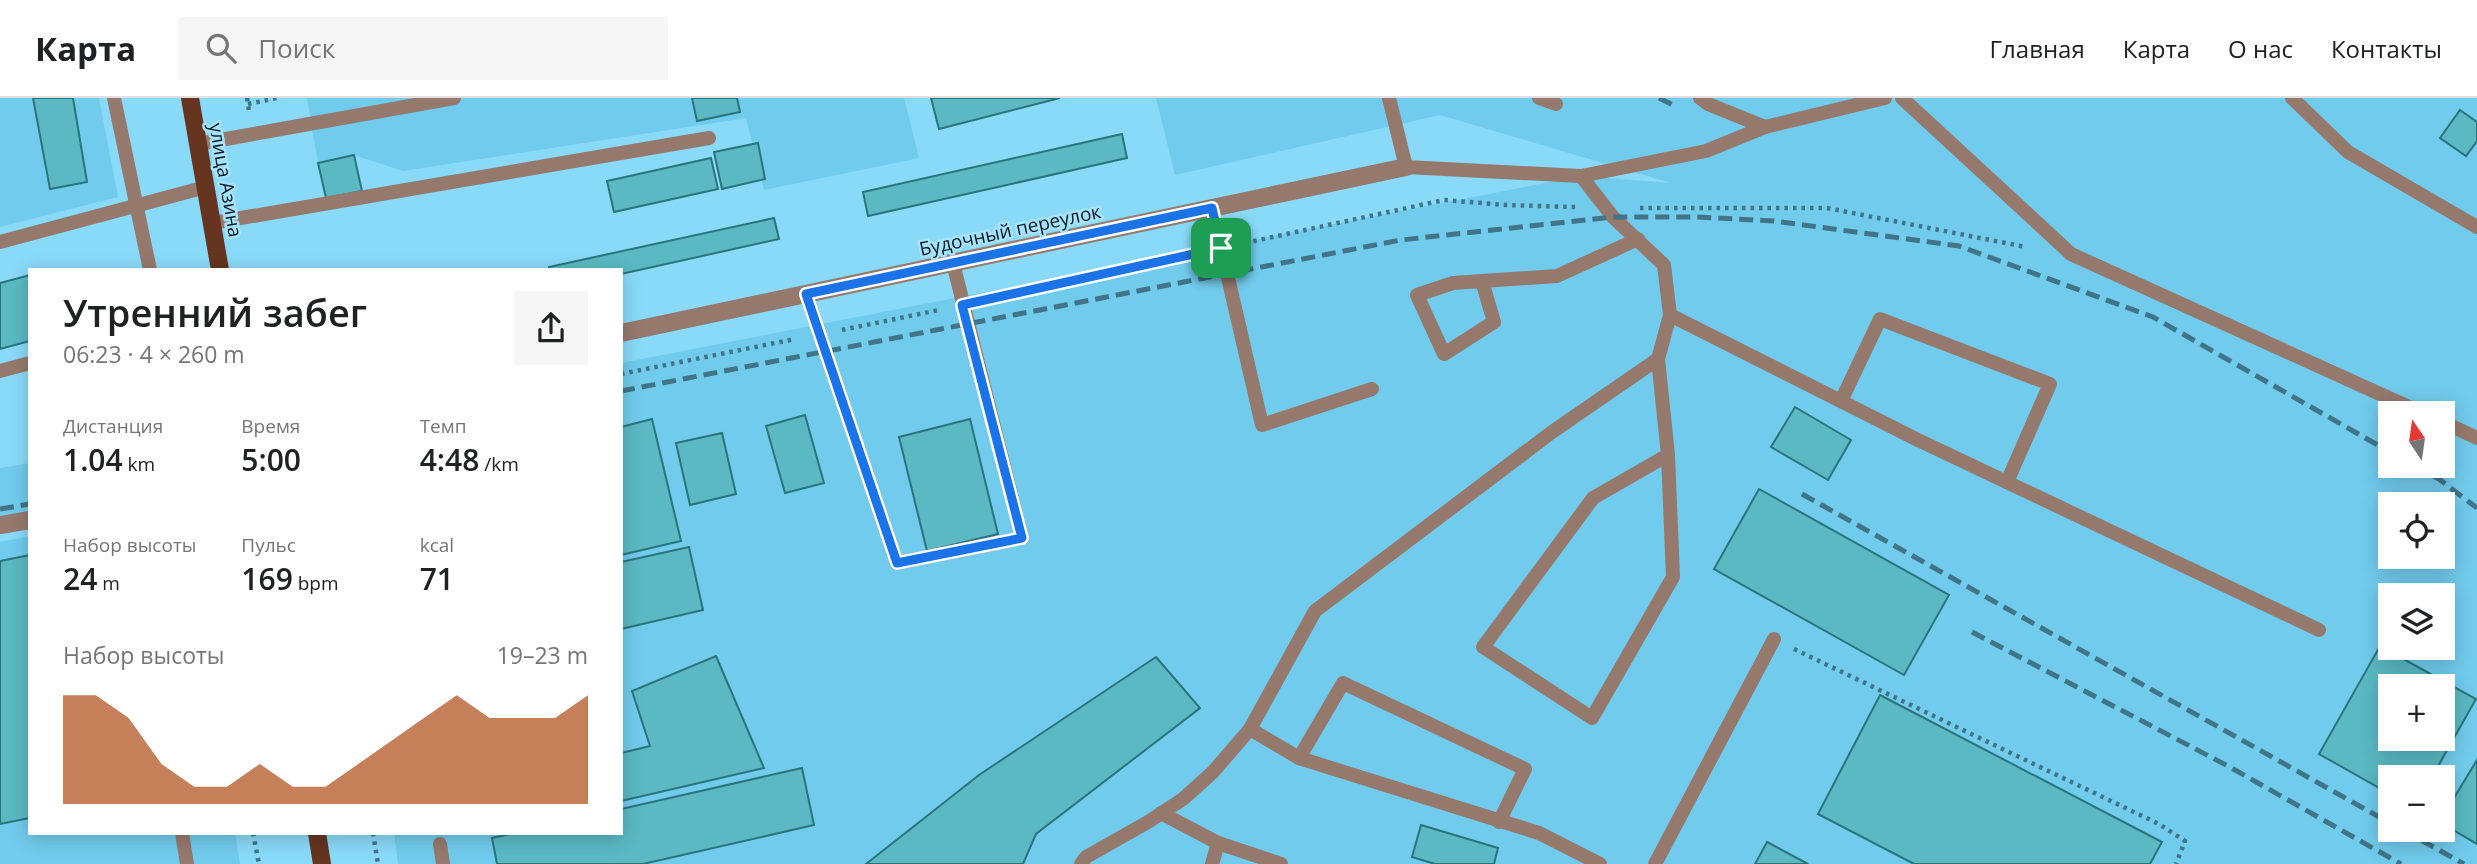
<!DOCTYPE html>
<html lang="ru">
<head>
<meta charset="utf-8">
<style>
	:root { --surface:#fff; --page:#f6f6f6; --text:#202124; --muted:#757577; --line:#e0e0e0; --accent:#ad4913 }
	body { margin:0; font-family:"Open Sans",sans-serif; background:var(--page); color:var(--text); height:100vh; display:flex; flex-direction:column; font-size:26px; white-space:nowrap }
	* { box-sizing:border-box; margin:0 }
	p { font-size:23px; color:var(--muted) }
	.icon { flex:none; width:38px; height:38px; fill:none; stroke:currentColor; stroke-width:2; stroke-linecap:round; stroke-linejoin:round }
	.map { position:relative; flex:1; overflow:hidden }
	.details { position:absolute; left:28px; top:170px; width:595px; height:567px; display:flex; flex-direction:column; background:var(--surface); border-radius:0px; box-shadow:0 4px 18px #0003 }
	.details>* { flex:none }
	.needle { width:46px; rotate:347deg }
	.tools { position:absolute; left:2378px; top:303px; display:grid; gap:14px }
	.tools a { display:grid; place-items:center; width:77px; height:77px; border-radius:0px; background:var(--surface); box-shadow:0 4px 18px #0003; font-size:35px }
	.pin { position:absolute; display:grid; place-items:center; width:60px; height:60px; color:#fff; margin:-30px; border-radius:14px; box-shadow:0 4px 10px #0006 }
	.round { display:grid; place-items:center; flex:none; width:74px; height:74px; border-radius:0px; background:var(--page) }
	.summary { display:flex; align-items:center; justify-content:space-between; height:119px; padding:0 35px }
	h1 { font-size:38px; font-weight:600; line-height:52px }
	.metrics { display:grid; grid-template-columns:repeat(3,1fr); gap:10px; height:119px; padding:7px 35px }
	.metrics div { display:grid; align-content:center }
	.metrics b { font-size:30px; font-weight:600 }
	.metrics small { font-size:19px; font-weight:400 }
	.metrics p { font-size:19px }
	.chart { height:196px; padding:14px 35px }
	.chart p { display:flex; justify-content:space-between }
	.chart svg { width:100%; height:126px; margin-top:7px; fill:var(--accent); opacity:.7 }
	header { display:flex; align-items:center; gap:42px; box-sizing:border-box; height:98px; padding:0 35px; background:var(--surface); border-bottom:2px solid var(--line) }
	header strong { font-size:33px }
	nav { display:flex; gap:38px; margin-inline-start:auto; font-size:24px }
	.search { width:490px; height:63px; background:var(--page); display:flex; align-items:center; gap:18px; box-sizing:border-box; padding:0 24px; border-radius:0px; color:var(--muted); font-size:26px }
	.map>svg:first-child { display:block }
	.built { fill:#71cbec; fill-rule:evenodd }
	.building { fill:#5ab9c3; stroke:#2b747b; stroke-width:2; fill-rule:evenodd }
	.lines { fill:none; stroke-linecap:round; stroke-linejoin:round }
	.path { stroke:#417487; stroke-width:4.5; stroke-dasharray:3.5 5; stroke-linecap:butt }
	.lane { stroke:#96796d; stroke-width:14 }
	.street { stroke:#96796d; stroke-width:18 }
	.primary { stroke:#65351f; stroke-width:18 }
	.rail { stroke:#417487; stroke-width:5; stroke-dasharray:14 7; stroke-linecap:butt }
	.route-casing { stroke:#fff; stroke-width:14 }
	.route { stroke:#1a73e8; stroke-width:9 }
	.labels { text-anchor:middle; stroke-width:5; stroke-linejoin:round; paint-order:stroke }
	.street-label { font-size:19px; fill:#021b24; stroke:#a6e4fd }
</style>
</head>
<body>
<header>
<strong>Карта</strong>
<div class="search"><svg class="icon" aria-label="search" viewBox="0 0 24 24"><circle cx="10" cy="10" r="6"/><path d="M15 15l6 6"/></svg>Поиск</div>
<nav><a>Главная</a><a>Карта</a><a>О нас</a><a>Контакты</a></nav>
</header>
<div class="map">
<svg width="2477" height="766" viewBox="0 0 2477 766">
	<rect width="100%" height="100%" fill="#89d9f8"/>
	<!-- built -->
	<g class="built">
		<polygon points="0,0 99,0 118,99 0,129"/>
		<polygon points="307,0 904,0 919,60 764,92 746,20 403,73 354,57 318,65"/>
		<path d="M1156 0H2477V766H398L394 735H621V265L1581 78 1671 85 1440 17 1175 77ZM2390 315H2443V368H2390ZM2390 406H2443V458H2390ZM2390 497H2443V550H2390ZM2390 588H2443V640H2390ZM2390 679H2443V732H2390Z"/>
		<polygon points="30,365 30,416 0,421 0,370"/>
		<polygon points="30,438 30,735 235,735 240,766 0,766 0,444"/>
	</g>
	<!-- building -->
	<g class="building">
		<polygon points="33,0 73,0 87,84 50,91"/>
		<polygon points="692,0 737,0 740,14 697,23"/>
		<polygon points="931,0 1060,0 939,31"/>
		<polygon points="2460,12 2477,24 2477,43 2466,58 2440,40"/>
		<polygon points="1122,36 1127,60 868,118 863,94"/>
		<polygon points="758,45 765,81 722,91 714,54"/>
		<polygon points="354,57 362,93 326,100 318,65"/>
		<polygon points="711,60 718,91 614,114 607,83"/>
		<polygon points="774,120 779,141 621,176 621,172 549,172 549,169"/>
		<polygon points="30,177 30,243 0,251 0,185"/>
		<polygon points="1795,309 1851,342 1828,382 1771,349"/>
		<polygon points="805,317 824,385 785,395 766,328"/>
		<polygon points="652,321 681,443 621,457 621,329"/>
		<polygon points="970,321 998,436 927,453 899,339"/>
		<polygon points="722,335 736,396 690,407 676,345"/>
		<polygon points="1759,391 1949,497 1904,577 1714,471"/>
		<polygon points="689,449 703,512 621,531 621,464"/>
		<polygon points="30,457 30,720 0,726 0,463"/>
		<path d="M2380 548 2476 601 2432 679H2390V696L2319 656ZM2390 588H2443V640H2390Z"/>
		<polygon points="716,558 764,670 621,703 621,655 650,648 632,593"/>
		<polygon points="1156,559 1200,610 1036,736 1023,766 866,766 979,677"/>
		<polygon points="1880,597 2162,744 2150,766 1914,766 1818,716"/>
		<polygon points="2477,662 2477,746 2443,726 2443,718"/>
		<polygon points="802,670 814,727 643,766 497,766 492,740 514,735 621,735 621,711"/>
		<polygon points="1421,727 1498,750 1494,766 1435,766 1412,759"/>
		<polygon points="1767,744 1808,766 1755,766"/>
	</g>
	<g class="lines">
		<!-- path -->
		<g class="path">
			<polyline points="247,0 249,13"/>
			<polyline points="248,6 277,0"/>
			<polyline points="1640,110 1827,110 2026,149"/>
			<polyline points="1245,145 1444,102 1506,107 1575,109"/>
			<polyline points="986,203 1199,155"/>
			<polyline points="842,232 939,212"/>
			<polyline points="621,276 795,241"/>
			<polyline points="1794,551 2159,726 2185,743 2176,766"/>
			<polyline points="253,735 259,766"/>
			<polyline points="373,735 378,766"/>
		</g>
		<!-- lane -->
		<g class="lane">
			<polyline points="114,0 150,172"/>
			<polyline points="1389,0 1406,69 1581,78 1706,53 1765,29 1885,0"/>
			<polyline points="1539,0 1556,6"/>
			<polyline points="1700,0 1708,6 1765,29"/>
			<polyline points="1902,0 2071,156 2422,315"/>
			<polyline points="2292,0 2348,54 2477,129"/>
			<polyline points="198,46 454,0"/>
			<polyline points="1212,110 1262,327 1372,291"/>
			<polyline points="212,125 709,40"/>
			<polyline points="0,144 206,89"/>
			<polyline points="1482,183 1494,224 1444,256 1417,197 1453,185 1557,178 1638,141"/>
			<polyline points="806,196 897,465 1022,440 953,165"/>
			<polyline points="1670,217 1918,342 2319,532"/>
			<polyline points="1658,261 1668,357 1673,479 1592,620 1483,549 1593,400 1668,357"/>
			<polyline points="0,273 30,265"/>
			<polyline points="1841,303 1880,221 2050,286 2007,384"/>
			<polyline points="2443,324 2477,340"/>
			<polyline points="1250,631 1299,660 1539,735 1600,766"/>
			<polyline points="1299,660 1343,585 1525,671 1499,724"/>
			<polyline points="1161,715 1218,745 1212,766"/>
			<polyline points="182,735 187,766"/>
			<polyline points="1218,745 1281,766"/>
			<polyline points="440,746 443,766"/>
			<polyline points="1081,766 1086,759 1148,724 1183,701 1213,674 1250,631 1315,513 1552,334 1658,261 1670,217 1664,167 1613,119 1581,78"/>
			<polyline points="1655,766 1774,541"/>
		</g>
		<!-- street -->
		<g class="street">
			<polyline points="621,235 1406,69"/>
			<polyline points="0,427 30,422"/>
		</g>
		<!-- primary -->
		<g class="primary">
			<polyline points="190,0 220,172"/>
			<polyline points="317,735 322,766"/>
		</g>
		<!-- rail -->
		<g class="rail">
			<polyline points="1659,0 1675,8"/>
			<polyline points="621,293 1401,142 1613,119 1697,119 1774,123 1959,148 2153,219 2390,354"/>
			<polyline points="2415,368 2439,381 2477,410"/>
			<polyline points="1802,396 2390,725"/>
			<polyline points="0,411 30,406"/>
			<polyline points="1972,534 2228,668 2401,766"/>
			<polyline points="2403,732 2464,766"/>
		</g>
	</g>
	<g class="lines">
		<!-- route casing -->
		<g class="route-casing">
			<polygon id="route" points="1212,110 1221,150 962,207 1022,440 897,465 806,196"/>
		</g>
		<!-- route -->
		<use href="#route" class="route"/>
	</g>
	<g class="labels">
		<!-- street labels -->
		<g class="street-label">
			<text transform="translate(226 82) rotate(80)" y="7">улица Азина</text>
			<text transform="translate(1010 132) rotate(-12)" y="7">Будочный переулок</text>
		</g>
	</g>
</svg>
<div class="tools">
<a><svg class="needle" viewBox="-14 -14 28 28"><path d="M0-13l5 13h-10z" fill="#e53935"/><path d="M0 13l5-13h-10z" fill="#757577"/></svg></a>
<a><svg class="icon" aria-label="locate" viewBox="0 0 24 24"><circle cx="12" cy="12" r="6"/><path d="M12 2v4M12 18v4M2 12h4M18 12h4"/></svg></a>
<a><svg class="icon" aria-label="layers" viewBox="0 0 24 24"><path d="M12 4l9 5-9 5-9-5zM3 14l9 5 9-5"/></svg></a>
<a>+</a>
<a>−</a>
</div>
<div class="pin" style="left:1221px;top:150px;background:#1e9e55"><svg class="icon" aria-label="arrive" viewBox="0 0 24 24"><path d="M6 21V4h12l-3 4 3 4H6"/></svg></div>
<section class="details">
<div class="summary"><div><h1>Утренний забег</h1><p>06:23 · 4 × 260 m</p></div><a class="round"><svg class="icon" aria-label="share" viewBox="0 0 24 24"><path d="M12 15V3M7 8l5-5 5 5M5 13v7h14v-7"/></svg></a></div>
<div class="metrics">
<div><p>Дистанция</p><b>1.04<small> km</small></b></div>
<div><p>Время</p><b>5:00</b></div>
<div><p>Темп</p><b>4:48<small> /km</small></b></div>
</div>
<div class="metrics">
<div><p>Набор высоты</p><b>24<small> m</small></b></div>
<div><p>Пульс</p><b>169<small> bpm</small></b></div>
<div><p>kcal</p><b>71</b></div>
</div>
<div class="chart"><p><span>Набор высоты</span>19–23 m</p>
<svg viewBox="0 0 160 44" preserveAspectRatio="none"><path d="M0 44V6L10 6L20 14L30 30L40 38L50 38L60 30L70 38L80 38L90 30L100 22L110 14L120 6L130 14L140 14L150 14L160 6V44z"/></svg>
</div>
</section>
</div>
</body>
</html>
